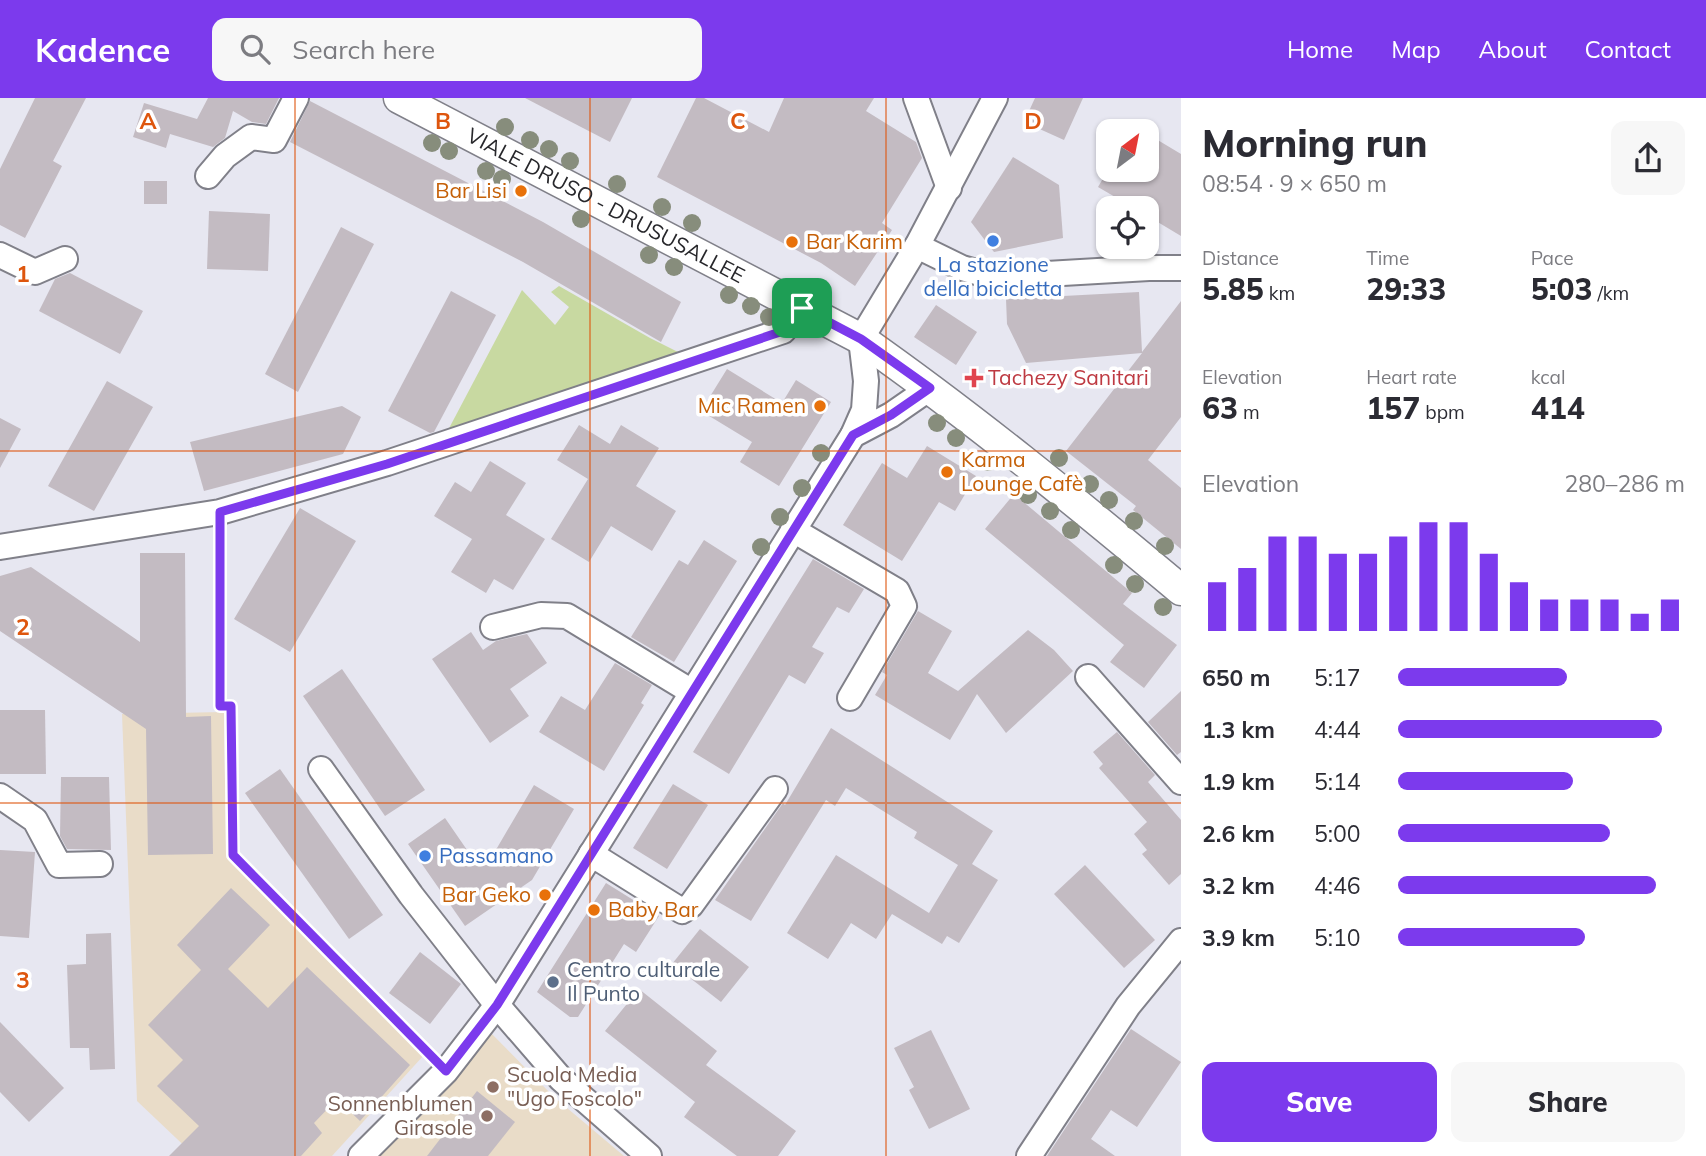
<!DOCTYPE html>
<html lang="en">
<head>
<meta charset="utf-8">
<style>
	:root { --surface:#fff; --page:#f7f7f7; --text:#2b2b33; --muted:#7c7c81; --accent:#7c3aed }
	body { margin:0; font-family:Mulish,sans-serif; background:var(--page); color:var(--text); height:100vh; display:flex; flex-direction:column; font-size:26px; white-space:nowrap }
	* { box-sizing:border-box; margin:0 }
	p { font-size:23px; color:var(--muted) }
	.icon { flex:none; width:38px; height:38px; fill:none; stroke:currentColor; stroke-width:2; stroke-linecap:round; stroke-linejoin:round }
	.map { position:relative; flex:1; overflow:hidden }
	.drawer { display:flex; flex-direction:column; background:var(--surface); width:525px }
	.drawer>* { flex:none }
	.needle { width:46px; rotate:32deg }
	.controls { position:absolute; left:1096px; top:21px; display:grid; gap:14px }
	.controls a { display:grid; place-items:center; width:63px; height:63px; border-radius:14px; background:var(--surface); box-shadow:0 2px 5px #0004; font-size:35px }
	.pin { position:absolute; display:grid; place-items:center; width:60px; height:60px; color:#fff; margin:-30px; border-radius:14px; box-shadow:0 4px 10px #0006 }
	.round { display:grid; place-items:center; flex:none; width:74px; height:74px; border-radius:14px; background:var(--page) }
	.summary { display:flex; align-items:center; justify-content:space-between; height:119px; padding:0 21px }
	h1 { font-size:38px; font-weight:800; line-height:52px }
	.metrics { display:grid; grid-template-columns:repeat(3,1fr); gap:10px; height:119px; padding:7px 21px }
	.metrics div { display:grid; align-content:center }
	.metrics b { font-size:30px; font-weight:800 }
	.metrics small { font-size:19px; font-weight:400 }
	.metrics p { font-size:19px }
	.chart { height:196px; padding:14px 21px }
	.chart p { display:flex; justify-content:space-between }
	.chart svg { width:100%; height:126px; margin-top:7px; stroke:var(--accent); stroke-width:6 }
	.button { display:flex; gap:14px; margin-top:auto; padding:14px 21px }
	.button a { flex:1; height:80px; border-radius:14px; background:var(--accent); color:#fff; font-size:28px; font-weight:800; line-height:80px; text-align:center }
	.button a+a { background:var(--page); color:var(--text) }
	ul { padding:0 21px; list-style:none; font-size:23px }
	li { display:grid; grid-template-columns:112px 84px 1fr; align-items:center; height:52px }
	li i { height:18px; border-radius:9px; background:var(--accent) }
	header { display:flex; align-items:center; gap:42px; box-sizing:border-box; height:98px; padding:0 35px; background:var(--accent); color:#fff }
	header strong { font-size:33px }
	nav { display:flex; gap:38px; margin-inline-start:auto; font-size:24px }
	.search { width:490px; height:63px; background:var(--page); display:flex; align-items:center; gap:18px; box-sizing:border-box; padding:0 24px; border-radius:14px; color:var(--muted); font-size:26px }
	main { display:flex; flex:1; min-height:0 }
	.map>svg:first-child { display:block }
	.education { fill:#e9dcc8 }
	.green { fill:#c8d9a1 }
	.building { fill:#c3bbc2 }
	.lines { fill:none; stroke-linecap:round; stroke-linejoin:round }
	.minor-casing { stroke:#808089; stroke-width:28 }
	.major-casing { stroke:#808089; stroke-width:33 }
	.path { stroke:#a4a4ac; stroke-width:4.5; stroke-dasharray:3.5 5; stroke-linecap:butt }
	.minor { stroke:#fff; stroke-width:24 }
	.major { stroke:#fff; stroke-width:30 }
	.tree { fill:#878d7c }
	.route-casing { stroke:#fff; stroke-width:14 }
	.route { stroke:#7c3aed; stroke-width:9 }
	.grid { fill:none; stroke:#de560e; stroke-width:2; stroke-opacity:0.55 }
	.food-dot { fill:#e8710a; stroke:#fff; stroke-width:2.5 }
	.shop-dot { fill:#3f7fe0; stroke:#fff; stroke-width:2.5 }
	.health-dot { fill:#e0444e; stroke:#fff; stroke-width:2.5 }
	.service-dot { fill:#5c6f8a; stroke:#fff; stroke-width:2.5 }
	.education-dot { fill:#8d6e63; stroke:#fff; stroke-width:2.5 }
	.labels { text-anchor:middle; stroke-width:7; stroke-linejoin:round; paint-order:stroke }
	.food-label { font-size:21px; fill:#c56008; stroke:#fff; text-anchor:end }
	.street-label { font-size:21px; fill:#27272b; stroke:#fff }
	.shop-label { font-size:21px; fill:#366cbe; stroke:#fff }
	.health-label { font-size:21px; fill:#be3a42; stroke:#fff; text-anchor:start }
	.service-label { font-size:21px; fill:#4e5e75; stroke:#fff; text-anchor:start }
	.education-label { font-size:21px; fill:#785e54; stroke:#fff; text-anchor:start }
	.grid-label { font-size:23px; text-anchor:middle; font-weight:bold; fill:#de560e; stroke:#fff; stroke-width:7; stroke-linejoin:round; paint-order:stroke }
</style>
</head>
<body>
<header>
<strong>Kadence</strong>
<div class="search"><svg class="icon" aria-label="search" viewBox="0 0 24 24"><circle cx="10" cy="10" r="6"/><path d="M15 15l6 6"/></svg>Search here</div>
<nav><a>Home</a><a>Map</a><a>About</a><a>Contact</a></nav>
</header>
<main>
<div class="map">
<svg width="1181" height="1058" viewBox="0 0 1181 1058">
	<rect width="100%" height="100%" fill="#e7e7f1"/>
	<!-- education -->
	<g class="education">
		<polygon points="224,614 226,759 424,957 332,1058 195,1058 137,1003 122,616"/>
		<polygon points="488,932 554,999 624,1058 374,1058"/>
	</g>
	<!-- green -->
	<polygon class="green" points="559,188 650,240 686,258 446,336 522,192 555,227 569,209 551,194"/>
	<!-- building -->
	<g class="building">
		<polygon points="35,0 86,0 53,63 62,68 25,140 0,127 0,71"/>
		<polygon points="208,0 279,0 266,26 252,24 233,13 225,40 213,49 170,36 166,50 133,39 144,5 197,21"/>
		<polygon points="525,0 632,0 610,44"/>
		<polygon points="696,0 704,0 769,34 784,0 874,0 866,13 916,44 922,60 882,125 892,132 855,188 821,165 657,79"/>
		<polygon points="1035,0 1083,0 1064,42 1024,24"/>
		<polygon points="310,3 543,124 681,204 661,244 523,164 290,44"/>
		<polygon points="1146,35 1181,56 1181,138 1146,117 1146,110 1134,110 1098,89 1108,72 1146,72"/>
		<polygon points="1013,59 1059,87 1063,140 994,154 971,124"/>
		<rect x="144" y="83" width="23" height="23"/>
		<polygon points="209,113 270,116 268,173 207,171"/>
		<polygon points="341,129 374,146 298,294 265,276"/>
		<polygon points="70,175 143,213 120,256 39,213 55,181"/>
		<polygon points="451,193 496,217 434,334 430,335 388,313"/>
		<polygon points="1139,194 1142,254 1181,203 1181,319 1148,362 1181,390 1181,451 1133,412 1136,408 1066,353 1142,255 1026,265 1007,226 1006,201"/>
		<polygon points="936,207 977,234 956,267 914,239"/>
		<polygon points="727,271 782,305 796,282 831,304 779,388 740,364 752,344 701,313"/>
		<polygon points="107,283 153,309 94,413 48,388"/>
		<polygon points="342,308 361,319 343,356 204,393 190,344"/>
		<polygon points="0,320 21,331 0,370"/>
		<polygon points="579,327 610,346 621,327 659,350 636,388 676,413 652,453 611,428 589,464 551,441 588,381 557,362"/>
		<polygon points="927,348 976,378 955,413 939,404 902,463 843,427 882,365 907,380"/>
		<polygon points="490,363 526,385 506,417 545,441 513,492 494,481 486,495 451,474 472,441 434,418 455,384 471,394"/>
		<polygon points="1014,396 1132,495 1123,506 1177,547 1144,590 1110,564 1124,547 985,431"/>
		<polygon points="300,410 356,443 290,554 234,521"/>
		<polygon points="704,442 737,463 674,564 631,539 679,462 688,467"/>
		<polygon points="140,455 185,455 186,619 211,618 213,756 148,757 146,631 0,533 0,478 31,469 140,544"/>
		<polygon points="813,461 864,491 849,515 837,509 812,549 824,555 805,586 789,577 729,676 693,654"/>
		<polygon points="918,513 952,533 928,575 958,593 1028,532 1054,552 1073,573 1006,635 977,596 950,642 875,597 887,577 882,574"/>
		<polygon points="471,534 483,552 496,543 527,536 547,565 510,591 529,618 490,645 432,561"/>
		<polygon points="615,565 652,587 641,605 644,607 604,673 539,634 561,598 585,612"/>
		<polygon points="342,571 425,692 385,718 303,598"/>
		<polygon points="1181,593 1181,654 1177,657 1148,624"/>
		<polygon points="0,612 45,612 46,676 0,676"/>
		<polygon points="831,630 993,733 972,766 998,782 959,845 947,838 942,846 892,816 876,841 851,825 828,861 787,835 836,757 929,815 958,767 914,740 917,734 846,690 835,708 826,702 751,823 715,802 783,705 785,707"/>
		<polygon points="1117,634 1155,677 1148,684 1181,722 1181,776 1169,787 1142,756 1147,752 1134,736 1147,724 1099,670 1103,666 1093,654"/>
		<polygon points="280,671 383,817 349,841 245,695"/>
		<polygon points="61,679 109,679 111,752 67,751 60,738"/>
		<polygon points="673,686 708,707 667,771 633,750"/>
		<polygon points="534,687 574,711 532,782 465,828 408,746 445,720 476,765 497,750"/>
		<polygon points="0,752 35,754 29,840 0,838"/>
		<polygon points="1085,767 1155,842 1124,870 1054,796"/>
		<polygon points="606,785 659,818 636,854 624,846 578,919 570,919 537,894"/>
		<polygon points="231,790 270,827 228,871 268,910 307,869 410,967 360,1023 337,1001 314,1025 322,1035 301,1058 169,1058 199,1028 157,988 183,962 148,927 201,872 177,847"/>
		<polygon points="700,831 749,869 721,904 672,866"/>
		<polygon points="111,835 115,971 90,972 89,950 70,950 67,867 86,866 86,836"/>
		<polygon points="420,854 461,886 430,926 389,895"/>
		<polygon points="639,891 717,953 706,967 796,1033 778,1058 737,1058 684,1019 695,1004 605,933"/>
		<polygon points="0,924 64,990 29,1024 0,994"/>
		<polygon points="1131,931 1181,964 1137,1029 1111,1012 1091,1041 1115,1058 1047,1058"/>
		<polygon points="931,932 970,1011 929,1031 909,992 914,989 894,950"/>
		<polygon points="477,993 515,1024 488,1058 427,1058"/>
	</g>
	<g class="lines">
		<!-- minor casing -->
		<g class="minor-casing">
			<g id="minor">
				<polyline points="916,0 949,90"/>
				<polyline points="208,78 225,58 251,39 274,42 296,0"/>
				<polyline points="917,148 962,170 994,179 1149,170 1181,170"/>
				<polyline points="0,157 35,174 65,161"/>
				<polyline points="853,337 864,312 866,283 861,241 917,148 995,0"/>
				<polyline points="793,432 897,493 904,508 850,600"/>
				<polyline points="0,449 220,414 387,365 783,233 802,210"/>
				<polyline points="493,529 541,517 567,518 692,594"/>
				<polyline points="1088,579 1181,684"/>
				<polyline points="321,671 411,797 497,907 561,981 649,1058"/>
				<polyline points="0,698 35,722 59,767 100,766"/>
				<polyline points="591,756 682,813 691,807 775,691"/>
				<polyline points="361,1058 446,973 497,907 853,337 891,317 930,290"/>
				<polyline points="1029,1058 1128,908 1181,843"/>
			</g>
		</g>
		<!-- major casing -->
		<g class="major-casing">
			<g id="major">
				<path id="s1" d="M399 0 861 241C972 319 1077 405 1181 492"/>
			</g>
		</g>
		<!-- path -->
		<polyline class="path" points="220,436 220,608 231,608 233,757 431,958"/>
		<!-- minor -->
		<use href="#minor" class="minor"/>
		<!-- major -->
		<use href="#major" class="major"/>
	</g>
	<!-- trees -->
	<g class="tree">
		<circle cx="505" cy="29" r="9"/>
		<circle cx="530" cy="42" r="9"/>
		<circle cx="432" cy="45" r="9"/>
		<circle cx="549" cy="51" r="9"/>
		<circle cx="449" cy="53" r="9"/>
		<circle cx="570" cy="63" r="9"/>
		<circle cx="486" cy="73" r="9"/>
		<circle cx="502" cy="81" r="9"/>
		<circle cx="617" cy="86" r="9"/>
		<circle cx="662" cy="109" r="9"/>
		<circle cx="581" cy="121" r="9"/>
		<circle cx="692" cy="125" r="9"/>
		<circle cx="649" cy="157" r="9"/>
		<circle cx="674" cy="169" r="9"/>
		<circle cx="729" cy="197" r="9"/>
		<circle cx="751" cy="208" r="9"/>
		<circle cx="769" cy="219" r="9"/>
		<circle cx="937" cy="325" r="9"/>
		<circle cx="956" cy="340" r="9"/>
		<circle cx="821" cy="355" r="9"/>
		<circle cx="1059" cy="360" r="9"/>
		<circle cx="988" cy="364" r="9"/>
		<circle cx="1090" cy="386" r="9"/>
		<circle cx="802" cy="390" r="9"/>
		<circle cx="1028" cy="397" r="9"/>
		<circle cx="1109" cy="402" r="9"/>
		<circle cx="1050" cy="413" r="9"/>
		<circle cx="780" cy="419" r="9"/>
		<circle cx="1134" cy="423" r="9"/>
		<circle cx="1071" cy="432" r="9"/>
		<circle cx="1165" cy="448" r="9"/>
		<circle cx="761" cy="449" r="9"/>
		<circle cx="1114" cy="467" r="9"/>
		<circle cx="1135" cy="486" r="9"/>
		<circle cx="1163" cy="509" r="9"/>
	</g>
	<g class="lines">
		<!-- route casing -->
		<g class="route-casing">
			<polygon id="route" points="802,210 861,241 930,290 891,317 853,337 497,907 446,973 233,757 231,608 220,608 220,414 387,366 783,233"/>
		</g>
		<!-- route -->
		<use href="#route" class="route"/>
	</g>
	<!-- grid -->
	<path class="grid" d="M295 0V1058M590 0V1058M886 0V1058M0 353H1181M0 705H1181"/>
	<!-- markers -->
	<g class="food-dot">
		<circle cx="521" cy="93" r="7"/>
		<circle cx="792" cy="144" r="7"/>
		<circle cx="820" cy="308" r="7"/>
		<circle cx="947" cy="374" r="7"/>
		<circle cx="545" cy="797" r="7"/>
		<circle cx="594" cy="812" r="7"/>
	</g>
	<g class="shop-dot">
		<circle cx="993" cy="143" r="7"/>
		<circle cx="425" cy="758" r="7"/>
	</g>
	<path class="health-dot" d="M970.5 269.5h7v7h7v7h-7v7h-7v-7h-7v-7h7z"/>
	<circle class="service-dot" cx="553" cy="884" r="7"/>
	<g class="education-dot">
		<circle cx="493" cy="989" r="7"/>
		<circle cx="487" cy="1018" r="7"/>
	</g>
	<g class="labels">
		<!-- food labels -->
		<g class="food-label">
			<text x="507" y="100">Bar Lisi</text>
			<text x="806" y="151" text-anchor="start">Bar Karim</text>
			<text x="806" y="315">Mic Ramen</text>
			<text x="961" y="369" text-anchor="start">Karma<tspan x="961" dy="24">Lounge Cafè</tspan></text>
			<text x="531" y="804">Bar Geko</text>
			<text x="608" y="819" text-anchor="start">Baby Bar</text>
		</g>
		<!-- street labels -->
		<g class="street-label">
			<text dy="7" stroke="none"><textPath href="#s1" startOffset="233">VIALE DRUSO - DRUSUSALLEE</textPath></text>
		</g>
		<!-- shop labels -->
		<g class="shop-label">
			<text x="993" y="174">La stazione<tspan x="993" dy="24">della bicicletta</tspan></text>
			<text x="439" y="765" text-anchor="start">Passamano</text>
		</g>
		<!-- health labels -->
		<g class="health-label">
			<text x="988" y="287">Tachezy Sanitari</text>
		</g>
		<!-- service labels -->
		<g class="service-label">
			<text x="567" y="879">Centro culturale<tspan x="567" dy="24">Il Punto</tspan></text>
		</g>
		<!-- education labels -->
		<g class="education-label">
			<text x="507" y="984">Scuola Media<tspan x="507" dy="24">"Ugo Foscolo"</tspan></text>
			<text x="473" y="1013" text-anchor="end">Sonnenblumen<tspan x="473" dy="24">Girasole</tspan></text>
		</g>
	</g>
	<g class="grid-label">
		<text x="148" y="31">A</text>
		<text x="443" y="31">B</text>
		<text x="738" y="31">C</text>
		<text x="1033" y="31">D</text>
		<text x="23" y="184">1</text>
		<text x="23" y="537">2</text>
		<text x="23" y="890">3</text>
	</g>
</svg>
<div class="controls">
<a><svg class="needle" viewBox="-14 -14 28 28"><path d="M0-13l5 13h-10z" fill="#e53935"/><path d="M0 13l5-13h-10z" fill="#7c7c81"/></svg></a>
<a><svg class="icon" aria-label="locate" viewBox="0 0 24 24"><circle cx="12" cy="12" r="6"/><path d="M12 2v4M12 18v4M2 12h4M18 12h4"/></svg></a>
</div>
<div class="pin" style="left:802px;top:210px;background:#1e9e55"><svg class="icon" aria-label="arrive" viewBox="0 0 24 24"><path d="M6 21V4h12l-3 4 3 4H6"/></svg></div>
</div>
<section class="drawer">
<div class="summary"><div><h1>Morning run</h1><p>08:54 · 9 × 650 m</p></div><a class="round"><svg class="icon" aria-label="share" viewBox="0 0 24 24"><path d="M12 15V3M7 8l5-5 5 5M5 13v7h14v-7"/></svg></a></div>
<div class="metrics">
<div><p>Distance</p><b>5.85<small> km</small></b></div>
<div><p>Time</p><b>29:33</b></div>
<div><p>Pace</p><b>5:03<small> /km</small></b></div>
</div>
<div class="metrics">
<div><p>Elevation</p><b>63<small> m</small></b></div>
<div><p>Heart rate</p><b>157<small> bpm</small></b></div>
<div><p>kcal</p><b>414</b></div>
</div>
<div class="chart"><p><span>Elevation</span>280–286 m</p>
<svg viewBox="0 0 160 44" preserveAspectRatio="none"><path d="M5 44V27M15 44V22M25 44V11M35 44V11M45 44V17M55 44V17M65 44V11M75 44V6M85 44V6M95 44V17M105 44V27M115 44V33M125 44V33M135 44V33M145 44V38M155 44V33"/></svg>
</div>
<ul>
<li><b>650 m</b>5:17<i style="width:59%"></i></li>
<li><b>1.3 km</b>4:44<i style="width:92%"></i></li>
<li><b>1.9 km</b>5:14<i style="width:61%"></i></li>
<li><b>2.6 km</b>5:00<i style="width:74%"></i></li>
<li><b>3.2 km</b>4:46<i style="width:90%"></i></li>
<li><b>3.9 km</b>5:10<i style="width:65%"></i></li>
</ul>
<div class="button"><a>Save</a><a>Share</a></div>
</section>
</main>
</body>
</html>
